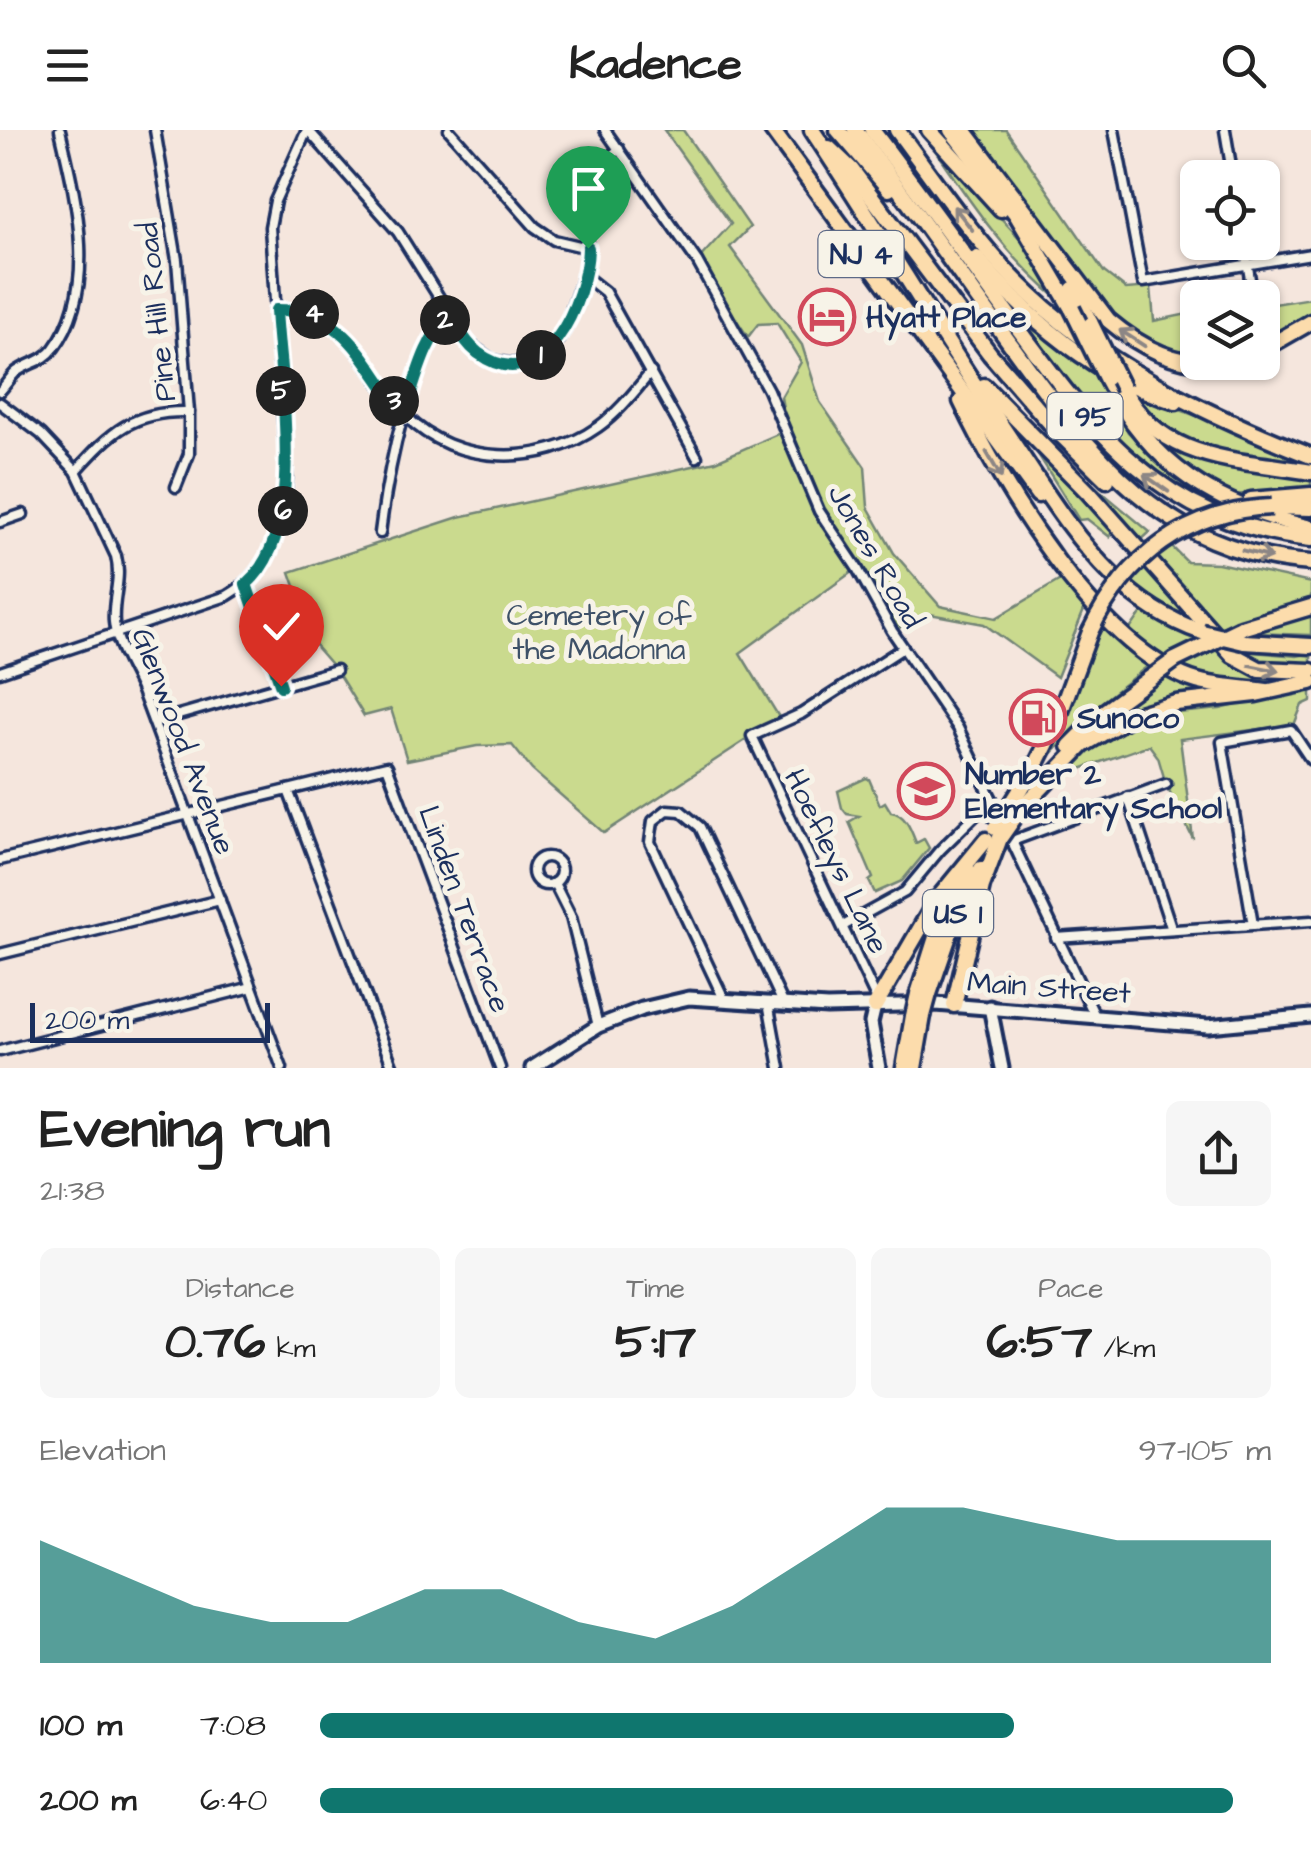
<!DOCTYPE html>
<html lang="en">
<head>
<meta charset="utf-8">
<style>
	:root { --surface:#fff; --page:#f6f6f6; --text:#222; --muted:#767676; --accent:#0f766e }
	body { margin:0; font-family:"Architects Daughter",sans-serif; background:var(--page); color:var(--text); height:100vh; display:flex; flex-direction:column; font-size:38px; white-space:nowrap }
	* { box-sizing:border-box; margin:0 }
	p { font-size:32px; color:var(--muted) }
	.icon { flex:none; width:55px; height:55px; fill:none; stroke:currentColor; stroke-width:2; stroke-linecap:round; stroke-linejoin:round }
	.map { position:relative; height:938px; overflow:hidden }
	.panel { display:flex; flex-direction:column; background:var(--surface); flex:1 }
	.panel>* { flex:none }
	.fabs { position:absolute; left:1180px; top:30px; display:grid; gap:20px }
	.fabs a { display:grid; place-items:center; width:100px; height:100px; border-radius:15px; background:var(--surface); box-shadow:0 2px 8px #0004; font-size:50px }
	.scale { position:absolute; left:30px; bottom:25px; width:240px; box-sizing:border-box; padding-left:10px; border:5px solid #1b2f5e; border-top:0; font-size:28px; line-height:35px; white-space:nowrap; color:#1b2f5e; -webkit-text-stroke:8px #f7f3e8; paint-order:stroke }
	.pin { position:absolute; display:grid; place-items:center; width:85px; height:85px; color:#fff; margin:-102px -42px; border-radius:50% 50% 50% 0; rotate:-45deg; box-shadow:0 0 10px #0007 }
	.pin .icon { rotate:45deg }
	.km { position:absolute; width:50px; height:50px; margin:-25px; border-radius:50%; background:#222; color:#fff; font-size:28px; line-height:50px; text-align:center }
	.round { display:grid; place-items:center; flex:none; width:105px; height:105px; border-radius:15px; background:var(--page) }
	.summary { display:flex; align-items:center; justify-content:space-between; height:170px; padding:0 40px }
	h1 { font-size:55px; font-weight:700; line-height:75px }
	.figures { display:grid; grid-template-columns:repeat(3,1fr); gap:15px; height:170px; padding:10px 40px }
	.figures div { display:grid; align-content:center; border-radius:15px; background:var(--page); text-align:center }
	.figures b { font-size:50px; font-weight:700 }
	.figures small { font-size:28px; font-weight:400 }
	.figures p { font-size:28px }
	.chart { height:280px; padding:20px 40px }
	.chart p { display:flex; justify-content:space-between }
	.chart svg { width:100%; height:180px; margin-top:10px; fill:var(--accent); opacity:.7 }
	ul { padding:0 40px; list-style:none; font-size:32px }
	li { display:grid; grid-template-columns:160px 120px 1fr; align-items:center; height:75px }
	li i { height:25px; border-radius:12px; background:var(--accent) }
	header { display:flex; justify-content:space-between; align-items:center; height:130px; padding:0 40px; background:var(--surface); font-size:45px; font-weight:700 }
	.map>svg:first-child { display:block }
	.green { fill:#cada8e; stroke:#728476; stroke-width:2.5 }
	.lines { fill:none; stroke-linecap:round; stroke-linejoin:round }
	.street-casing { stroke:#1b2f5e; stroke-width:15 }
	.secondary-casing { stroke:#1b2f5e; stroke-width:19 }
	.highway-casing { stroke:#1b2f5e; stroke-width:21 }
	.street { stroke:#f7f3e8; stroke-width:8 }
	.secondary { stroke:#f7f3e8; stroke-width:11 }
	.highway { stroke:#fcdcac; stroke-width:14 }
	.highway-bridge-casing { stroke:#1b2f5e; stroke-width:21; stroke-linecap:butt }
	.highway-bridge { stroke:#fcdcac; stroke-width:14 }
	.oneway { stroke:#8c8685 }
	.route-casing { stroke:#fff; stroke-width:20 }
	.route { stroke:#0f766e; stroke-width:12 }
	.labels { text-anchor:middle; stroke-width:10; stroke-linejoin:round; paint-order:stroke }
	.shield { fill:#f7f3e8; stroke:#5d6a87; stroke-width:2.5 }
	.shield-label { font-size:28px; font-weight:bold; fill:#1b2f5e }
	.street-label { font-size:30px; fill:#1b2f5e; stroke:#f7f3e8 }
	.poi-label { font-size:30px; font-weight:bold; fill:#1b2f5e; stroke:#f7f3e8; text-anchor:start }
	.park-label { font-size:30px; fill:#3e5168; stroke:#f7f3e8 }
</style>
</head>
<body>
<header><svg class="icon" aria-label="menu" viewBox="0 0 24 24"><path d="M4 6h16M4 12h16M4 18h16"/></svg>Kadence<svg class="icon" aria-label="search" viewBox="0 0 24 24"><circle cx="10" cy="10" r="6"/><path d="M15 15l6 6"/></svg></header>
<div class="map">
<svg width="1311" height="938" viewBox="0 0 1311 938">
	<rect width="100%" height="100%" fill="#f5e6dd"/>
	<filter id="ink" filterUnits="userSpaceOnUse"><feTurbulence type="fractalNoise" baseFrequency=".01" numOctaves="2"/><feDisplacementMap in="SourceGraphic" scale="20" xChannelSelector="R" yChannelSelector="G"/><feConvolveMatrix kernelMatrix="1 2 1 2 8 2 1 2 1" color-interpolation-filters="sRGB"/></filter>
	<g filter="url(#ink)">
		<!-- green -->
		<g class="green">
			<polygon points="664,0 683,0 750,97 730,117 802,215 820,272 865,337 868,377 894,423 940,476 996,488 1067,446 1088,470 1057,547 984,494 930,484 892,501 856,439 740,523 782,592 752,606 604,703 532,640 512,615 477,616 407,630 391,579 364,586 336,540 317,518 290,442 459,387 716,331 787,300 781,267 801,232 777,193 758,194 748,207 697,131 731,94"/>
			<polygon points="973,0 1006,0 1104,142 1126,159 1151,157 1154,191 1197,182 1197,227 1160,219 1112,186"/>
			<path d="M926 7 1023 112 1058 169C1004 125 965 64 926 7Z"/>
			<polygon points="1000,163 1093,235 1128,302 1170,343 1214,370 1203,375 1142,337 1103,298"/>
			<polygon points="1311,168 1311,188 1263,214 1262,176"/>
			<polygon points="1133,263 1208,290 1305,333 1210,320 1168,301"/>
			<polygon points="1157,310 1213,332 1311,348 1311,358 1234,365 1188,341"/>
			<polygon points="1036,321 1112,400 1110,407 1087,389 1079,390"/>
			<polygon points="1068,334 1150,402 1138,413"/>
			<polygon points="1171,416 1187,432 1218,433 1311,453 1311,470 1267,481 1219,498 1204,486 1154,428"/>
			<polygon points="1143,437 1187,485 1158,475 1128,452"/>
			<path d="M1142 482 1216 519 1237 538 1273 550C1207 552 1179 544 1128 502Z"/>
			<polygon points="1311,486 1311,505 1251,503 1304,488"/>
			<polygon points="1103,490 1127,519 1149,535 1102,572 1045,631 1069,580"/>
			<path d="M1233 520 1297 526 1311 523V534C1281 536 1259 535 1233 520Z"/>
			<polygon points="1168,544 1214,563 1126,581 1124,576"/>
			<polygon points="1311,557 1311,571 1302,575 1294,595 1180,609 1193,709 1166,654 1158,627 1149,615 1072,642 1071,633 1109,604 1156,585 1220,579"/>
			<path d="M866 648 869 649 880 675 885 672 891 682C906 684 911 700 916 713L924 709 929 718 902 751 875 763 869 751 873 748 849 692 859 686 847 684 842 678 838 661Z"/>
		</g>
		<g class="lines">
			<!-- street casing -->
			<g class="street-casing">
				<g id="street">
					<polyline points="155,0 177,130 189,282 189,324 176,357"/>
					<polyline points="308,0 398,102 467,212 492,230 513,234 541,226 556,213 565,199 587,135 588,54 603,33 619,19"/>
					<polyline points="449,0 535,97 554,110 588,118"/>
					<polyline points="605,0 697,131 768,260 819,381 857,438 892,501 958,598 1094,884"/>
					<polyline points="1114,0 1143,152 1311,124"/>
					<polyline points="1225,0 1233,48"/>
					<polyline points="1244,112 1253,168"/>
					<polyline points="586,147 605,162 697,327"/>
					<path d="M275 180C355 180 360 239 406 286 455 336 542 337 598 297 619 282 635 261 651 242"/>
					<path d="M0 261C5 256 10 248 15 243 27 233 44 232 54 218 99 158 76 68 60 0"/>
					<path d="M0 273 41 304 76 341 116 426C122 449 112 469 114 492 116 515 133 539 142 561L282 938"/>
					<path d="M76 341C111 302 134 280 189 282"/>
					<polyline points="0,392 23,384"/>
					<path d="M380 403C387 347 409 224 450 185"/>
					<polyline points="246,454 281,556"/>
					<path d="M0 542 227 466C272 440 284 396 287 347L270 97 275 71 307 0"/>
					<polyline points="154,592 336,540"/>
					<polyline points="288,660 393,938"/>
					<polyline points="1128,667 1172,800"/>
					<polyline points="1012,711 1166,654"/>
					<circle cx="547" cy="741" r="14"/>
					<polyline points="0,730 387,636 500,938"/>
					<polyline points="554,753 571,787 598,896"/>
					<polyline points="1253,795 1222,612 1291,600 1311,630"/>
					<polyline points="843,796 905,762 940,720 992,669"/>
					<polyline points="1056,808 1311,791"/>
					<polyline points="0,824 220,770"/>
					<polyline points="876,868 752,606 801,584 903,518"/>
					<polyline points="724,869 650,712 653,691 667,680 681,681 700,697 783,873"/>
					<polyline points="768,872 780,938"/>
					<polyline points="0,921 252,857"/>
				</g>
			</g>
			<!-- secondary casing -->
			<g class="secondary-casing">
				<g id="secondary">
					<polyline points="875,876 871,893 879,938"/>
					<polyline points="990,877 1002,938"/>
					<polyline points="532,938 598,896 642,879 689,868 827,877 936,874 1208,896 1311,886"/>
				</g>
			</g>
			<!-- highway casing -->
			<g class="highway-casing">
				<g id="highway">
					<polyline points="772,0 1038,365"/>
					<path d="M812 0C880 102 942 208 1011 310 1042 356 1072 406 1112 445 1138 471 1167 490 1202 502"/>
					<polyline points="838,0 889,59"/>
					<path d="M855 0C906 67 954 136 1004 205 1087 319 1157 422 1311 433"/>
					<path d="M872 0C917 59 960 119 1004 179 1089 295 1158 393 1311 409"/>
					<path d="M897 0C935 51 971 105 1016 151 1097 233 1205 284 1311 326"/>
					<polyline points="929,0 1001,79"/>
					<polyline points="951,0 1016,84 1072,179"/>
					<path d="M964 0 1108 190C1141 218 1179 238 1224 232"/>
					<polyline points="829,18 851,39 990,224 1057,301 1107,350"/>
					<path d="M977 128C1029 190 1098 248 1176 272"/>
					<polyline points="1073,159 1091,194"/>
					<polyline points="1262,220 1311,192"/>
					<path d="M1106 248C1151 337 1216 376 1311 398"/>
					<polyline points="984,256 1089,363 1233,525 1259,539 1311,541"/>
					<path d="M1123 259C1162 333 1238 329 1311 342"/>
					<path d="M961 271C1002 358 1093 507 1183 546 1211 558 1237 556 1266 561"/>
					<polyline points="1251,370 1311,365"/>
					<polyline points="1272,377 1311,378"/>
					<polyline points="1241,498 1311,477"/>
					<polyline points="1244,512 1311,516"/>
					<polyline points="1070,616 1104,582"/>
					<polyline points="1025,675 1083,615 1132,586 1176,573 1256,564 1311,552"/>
					<polyline points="1009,678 1036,635 1055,597 1090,502"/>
					<polyline points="918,864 937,804 968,740"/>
					<polyline points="929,864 953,794 981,739"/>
					<polyline points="954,875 982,756 1000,708"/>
					<polyline points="875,876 936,771 986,710"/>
					<polyline points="904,938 913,886"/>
					<polyline points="914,938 923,886"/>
				</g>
			</g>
			<!-- street -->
			<use href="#street" class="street"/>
			<!-- secondary -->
			<use href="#secondary" class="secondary"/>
			<!-- highway -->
			<use href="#highway" class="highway"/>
			<!-- highway-bridge casing -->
			<g class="highway-bridge-casing">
				<g id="highway-bridge">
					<polyline points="1072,179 1106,248"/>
					<polyline points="1091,194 1123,259"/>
					<path d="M1090 502C1125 427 1188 380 1272 377"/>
					<polyline points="1202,502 1244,512"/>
					<polyline points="1104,582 1175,530 1241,498"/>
					<polyline points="995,698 1009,678"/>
					<polyline points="1000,708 1014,688"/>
					<polyline points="913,886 918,864"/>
					<polyline points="923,886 929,864"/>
				</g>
			</g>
			<!-- highway-bridge -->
			<use href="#highway-bridge" class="highway-bridge"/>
		</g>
		<!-- one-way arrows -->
		<defs><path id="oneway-shaft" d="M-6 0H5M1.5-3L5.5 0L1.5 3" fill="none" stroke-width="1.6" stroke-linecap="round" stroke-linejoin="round" transform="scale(2.5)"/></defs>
		<g class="oneway">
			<use href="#oneway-shaft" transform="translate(963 88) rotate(-128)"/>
			<use href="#oneway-shaft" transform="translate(1132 208) rotate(-147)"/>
			<use href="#oneway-shaft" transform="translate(994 335) rotate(60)"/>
			<use href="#oneway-shaft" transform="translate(1156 353) rotate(-145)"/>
			<use href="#oneway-shaft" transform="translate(1257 424) rotate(14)"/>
			<use href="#oneway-shaft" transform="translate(1264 538) rotate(11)"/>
		</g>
	</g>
	<g class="lines" filter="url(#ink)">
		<!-- route casing -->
		<g class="route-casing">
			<path id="route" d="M281 556 246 454C308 402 280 254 276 180 350 180 364 236 404 284 416 251 423 210 450 186 458 198 465 213 478 223 544 272 587 169 588 118"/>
		</g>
		<!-- route -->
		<use href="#route" class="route"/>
	</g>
	<!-- icons -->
	<defs>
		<g id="hotel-ring" transform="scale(2.875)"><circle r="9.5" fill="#f7f3e8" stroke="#d1495b" stroke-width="1.5"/><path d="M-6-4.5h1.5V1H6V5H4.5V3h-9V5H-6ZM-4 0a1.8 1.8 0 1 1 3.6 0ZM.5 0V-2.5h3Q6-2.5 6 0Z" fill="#d1495b"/></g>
		<g id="fuel-ring" transform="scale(2.875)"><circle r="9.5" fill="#f7f3e8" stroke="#d1495b" stroke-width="1.5"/><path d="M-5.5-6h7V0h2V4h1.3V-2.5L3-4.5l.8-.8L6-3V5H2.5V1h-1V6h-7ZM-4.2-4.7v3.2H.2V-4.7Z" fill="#d1495b"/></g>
		<g id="school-ring" transform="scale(2.875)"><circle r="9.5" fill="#f7f3e8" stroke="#d1495b" stroke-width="1.5"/><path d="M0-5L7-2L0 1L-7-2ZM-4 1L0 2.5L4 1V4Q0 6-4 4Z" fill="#d1495b"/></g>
	</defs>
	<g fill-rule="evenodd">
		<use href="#hotel-ring" x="827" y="187"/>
		<use href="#fuel-ring" x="1038" y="588"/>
		<use href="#school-ring" x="926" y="661"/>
	</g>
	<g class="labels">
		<!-- shield labels -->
		<g class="shield">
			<rect x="818.5" y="101" width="85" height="46" rx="8"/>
			<rect x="1047.5" y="263" width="75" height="46" rx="8"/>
			<rect x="923" y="760" width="70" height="46" rx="8"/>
		</g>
		<g class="shield-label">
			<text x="861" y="134">NJ 4</text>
			<text x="1085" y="296">I 95</text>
			<text x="958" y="793">US 1</text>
		</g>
		<!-- street labels -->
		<g class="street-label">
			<text transform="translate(156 182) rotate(-96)" y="10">Pine Hill Road</text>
			<text transform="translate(876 426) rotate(60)" y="10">Jones Road</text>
			<text transform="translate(184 611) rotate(69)" y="10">Glenwood Avenue</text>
			<text transform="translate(837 731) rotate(64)" y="10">Hoefleys Lane</text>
			<text transform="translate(465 779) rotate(70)" y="10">Linden Terrace</text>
			<text transform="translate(1049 857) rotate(4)" y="10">Main Street</text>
		</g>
		<!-- poi labels -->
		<g class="poi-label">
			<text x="866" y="197">Hyatt Place</text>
			<text x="1077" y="598">Sunoco</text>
			<text x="965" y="654">Number 2<tspan x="965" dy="34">Elementary School</tspan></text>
		</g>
		<!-- park labels -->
		<g class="park-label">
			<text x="599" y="495">Cemetery of<tspan x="599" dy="34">the Madonna</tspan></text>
		</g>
	</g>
</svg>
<div class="fabs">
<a><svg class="icon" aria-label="locate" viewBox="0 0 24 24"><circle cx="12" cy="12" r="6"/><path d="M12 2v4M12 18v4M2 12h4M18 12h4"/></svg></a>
<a><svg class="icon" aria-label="layers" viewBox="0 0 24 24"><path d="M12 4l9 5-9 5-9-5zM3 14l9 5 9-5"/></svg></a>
</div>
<div class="scale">200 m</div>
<div class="pin" style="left:588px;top:118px;background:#1e9e55"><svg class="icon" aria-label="arrive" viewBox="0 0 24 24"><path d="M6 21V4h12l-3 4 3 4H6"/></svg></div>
<div class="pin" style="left:281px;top:556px;background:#d93025"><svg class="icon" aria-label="check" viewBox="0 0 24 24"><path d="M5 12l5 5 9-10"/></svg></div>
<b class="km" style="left:541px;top:225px">1</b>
<b class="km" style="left:445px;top:190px">2</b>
<b class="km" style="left:394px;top:271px">3</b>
<b class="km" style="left:314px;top:184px">4</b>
<b class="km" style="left:281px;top:261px">5</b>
<b class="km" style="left:283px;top:381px">6</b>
</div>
<section class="panel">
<div class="summary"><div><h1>Evening run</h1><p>21:38</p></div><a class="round"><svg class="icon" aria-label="share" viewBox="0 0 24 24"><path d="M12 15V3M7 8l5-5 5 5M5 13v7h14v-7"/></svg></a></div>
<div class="figures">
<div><p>Distance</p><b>0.76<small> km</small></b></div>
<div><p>Time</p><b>5:17</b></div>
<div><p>Pace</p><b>6:57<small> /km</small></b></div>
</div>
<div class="chart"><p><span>Elevation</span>97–105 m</p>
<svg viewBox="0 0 160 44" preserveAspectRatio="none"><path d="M0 44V14L10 22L20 30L30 34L40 34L50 26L60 26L70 34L80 38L90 30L100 18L110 6L120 6L130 10L140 14L150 14L160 14V44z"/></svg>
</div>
<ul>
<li><b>100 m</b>7:08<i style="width:73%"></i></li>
<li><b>200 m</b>6:40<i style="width:96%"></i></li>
</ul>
</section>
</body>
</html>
